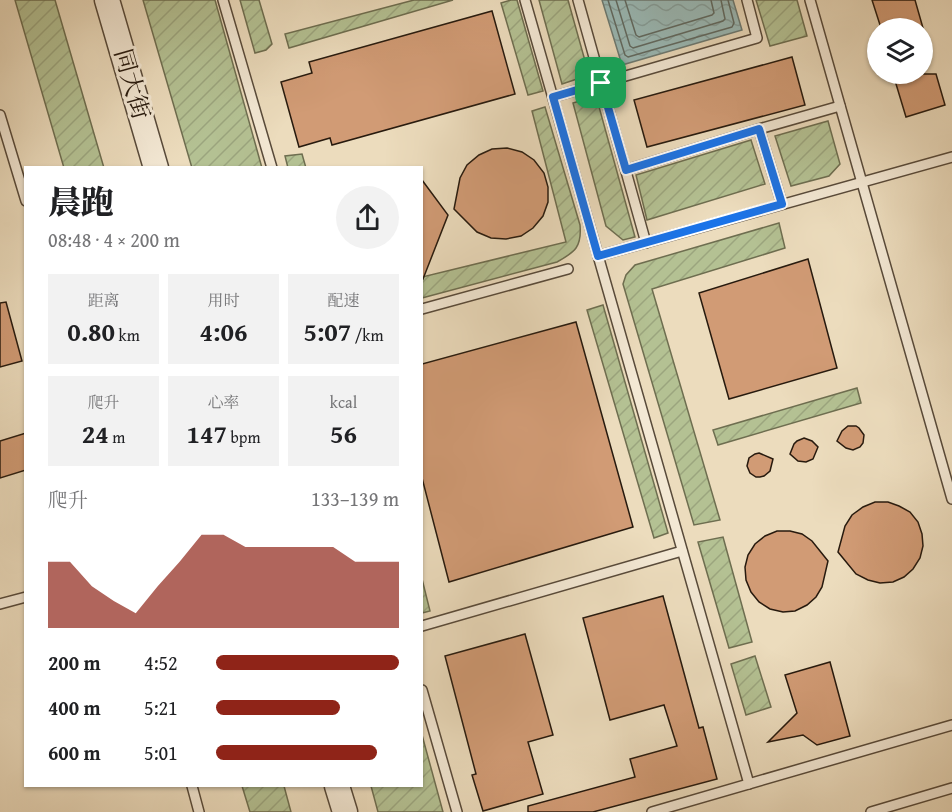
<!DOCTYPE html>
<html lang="zh">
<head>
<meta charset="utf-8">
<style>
	:root { --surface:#fff; --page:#f2f2f2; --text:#202124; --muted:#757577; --accent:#8f2418 }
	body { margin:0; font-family:"Gentium Book Plus","Noto Serif SC",serif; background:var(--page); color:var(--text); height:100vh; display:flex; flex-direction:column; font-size:22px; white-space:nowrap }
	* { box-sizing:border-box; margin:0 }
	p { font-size:20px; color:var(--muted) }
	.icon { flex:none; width:33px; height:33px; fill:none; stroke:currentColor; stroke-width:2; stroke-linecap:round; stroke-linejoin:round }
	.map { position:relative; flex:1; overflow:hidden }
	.side { position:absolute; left:24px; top:166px; width:399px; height:621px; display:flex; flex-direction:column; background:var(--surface); border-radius:0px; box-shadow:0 2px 4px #0004 }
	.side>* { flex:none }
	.fabs { position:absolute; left:867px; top:18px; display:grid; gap:12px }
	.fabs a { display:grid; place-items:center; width:66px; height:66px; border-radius:50%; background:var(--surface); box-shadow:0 2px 4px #0004; font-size:30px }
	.pin { position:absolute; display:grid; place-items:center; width:51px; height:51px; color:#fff; margin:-26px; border-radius:12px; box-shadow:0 3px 9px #0006 }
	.round { display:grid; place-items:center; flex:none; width:63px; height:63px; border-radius:32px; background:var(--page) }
	.head { display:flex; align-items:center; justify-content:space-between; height:102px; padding:0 24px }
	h1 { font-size:33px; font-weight:800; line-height:45px }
	.figures { display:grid; grid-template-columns:repeat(3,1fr); gap:9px; height:102px; padding:6px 24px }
	.figures div { display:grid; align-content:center; border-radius:0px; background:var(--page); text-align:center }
	.figures b { font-size:26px; font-weight:800 }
	.figures small { font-size:16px; font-weight:400 }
	.figures p { font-size:16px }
	.chart { height:168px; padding:12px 24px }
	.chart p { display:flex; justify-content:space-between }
	.chart svg { width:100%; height:108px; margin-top:6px; fill:var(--accent); opacity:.7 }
	ul { padding:0 24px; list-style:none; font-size:20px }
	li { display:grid; grid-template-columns:96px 72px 1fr; align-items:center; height:45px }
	li i { height:15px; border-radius:8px; background:var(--accent) }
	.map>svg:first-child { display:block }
	.garden { fill:url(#garden-furrows); stroke:#6e6e50; stroke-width:1.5 }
	.water { fill:url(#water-waves); stroke:#6c7a73; stroke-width:1.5 }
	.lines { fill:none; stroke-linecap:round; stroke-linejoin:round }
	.shore { stroke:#606a62; stroke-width:1.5 }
	.building { fill:#d19b75; stroke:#271a0e; stroke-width:1.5 }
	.service-casing { stroke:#584a3a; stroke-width:12 }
	.tertiary-casing { stroke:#584a3a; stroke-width:27 }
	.service { stroke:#f3e8d4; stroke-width:9 }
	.tertiary { stroke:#f3e8d4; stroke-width:24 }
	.route-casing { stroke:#fff; stroke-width:12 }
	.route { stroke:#1a73e8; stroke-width:8 }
	.labels { text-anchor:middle; stroke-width:6; stroke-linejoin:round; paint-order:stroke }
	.street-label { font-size:24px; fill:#271a0e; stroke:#f3e8d4 }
</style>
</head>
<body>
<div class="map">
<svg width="952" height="812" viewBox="0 0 952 812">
	<defs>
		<pattern id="garden-furrows" width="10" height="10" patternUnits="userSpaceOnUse" patternTransform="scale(1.5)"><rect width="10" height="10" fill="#b4c193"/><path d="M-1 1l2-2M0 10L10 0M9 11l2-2" fill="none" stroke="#9ba57e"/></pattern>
		<pattern id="water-waves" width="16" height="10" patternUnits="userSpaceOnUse" patternTransform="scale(1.5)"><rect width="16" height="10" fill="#9abab7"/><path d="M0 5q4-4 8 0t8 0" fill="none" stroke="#859f9c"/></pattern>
	</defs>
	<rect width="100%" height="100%" fill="#ecdcbd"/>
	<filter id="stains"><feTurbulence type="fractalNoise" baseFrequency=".00333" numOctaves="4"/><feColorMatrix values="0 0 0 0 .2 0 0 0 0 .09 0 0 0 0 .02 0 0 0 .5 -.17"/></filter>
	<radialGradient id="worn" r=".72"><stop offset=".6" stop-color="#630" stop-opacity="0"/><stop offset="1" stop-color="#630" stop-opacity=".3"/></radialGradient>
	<!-- garden -->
	<g class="garden">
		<polygon points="15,0 55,0 104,168 64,168"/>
		<polygon points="143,0 215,0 262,168 192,168"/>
		<polygon points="240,0 259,0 272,44 266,50 255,53"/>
		<polygon points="414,0 453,0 289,48 285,34"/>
		<polygon points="511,0 517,0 543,91 528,95 501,3"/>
		<polygon points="539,0 568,0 589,75 562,84"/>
		<polygon points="756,0 797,0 807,36 770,46"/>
		<polygon points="596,96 635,237 623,240 606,226 573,103"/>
		<path d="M545 107 580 225C582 247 575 252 557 262L422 298V277L566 242 532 111Z"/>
		<polygon points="828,121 840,164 829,176 791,186 775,136"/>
		<polygon points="751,140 765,184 647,220 636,175"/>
		<polygon points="302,154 306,168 288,168 285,156"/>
		<polygon points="779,223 785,248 652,289 720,520 694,525 623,284 626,275 635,265"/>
		<polygon points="603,305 668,533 654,538 587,310"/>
		<polygon points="857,388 861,403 718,445 713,430"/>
		<polygon points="723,537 752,642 729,648 698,542"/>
		<polygon points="422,579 430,611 422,613"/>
		<polygon points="755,656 771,707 746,715 731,664"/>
		<polygon points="422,735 443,812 378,812 371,786 422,786"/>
		<polygon points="242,786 284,786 291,812 250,812"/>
	</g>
	<!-- water -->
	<polygon class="water" points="602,0 733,0 742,30 622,65"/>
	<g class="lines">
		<!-- shore -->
		<g class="shore">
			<polyline points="608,0 625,55 628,57 732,27 734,23 728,0"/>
			<polyline points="616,0 630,46 633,48 723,21 725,19 721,0"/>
			<polyline points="625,0 636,35 639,37 712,15 714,13 711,0"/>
		</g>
	</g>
	<!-- building -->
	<g class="building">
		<polygon points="872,0 915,0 923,28 881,28"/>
		<polygon points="492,11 515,94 332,145 330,138 299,147 281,82 312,73 309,62"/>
		<polygon points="792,57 805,105 647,147 634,100"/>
		<polygon points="893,74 936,74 945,105 906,117"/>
		<polygon points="507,148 522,152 534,160 544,173 548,187 548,202 543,216 533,228 521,236 506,239 491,238 477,232 454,209 460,178 467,165 479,155 492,149"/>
		<polygon points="422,180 448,215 423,279 422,278"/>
		<polygon points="808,259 837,368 729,399 699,293"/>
		<polygon points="6,302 22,361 0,367 0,303"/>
		<polygon points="576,322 633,527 449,582 422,478 422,364"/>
		<polygon points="848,426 856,426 859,428 864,435 863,443 860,447 853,450 846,448 837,441 842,431"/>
		<polygon points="26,433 26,470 0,478 0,441"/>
		<polygon points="804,438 812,441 818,447 813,459 806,462 798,461 790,454 794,444 797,441"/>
		<polygon points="759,453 773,459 770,471 764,476 760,477 756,477 750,473 747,466 749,458 755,454"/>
		<polygon points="875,502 888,502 899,506 910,512 918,522 922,534 923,546 920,558 913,569 904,577 893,582 880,583 868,580 856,574 838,552 845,526 852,515 863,507"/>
		<polygon points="777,531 790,531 802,534 812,541 828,561 822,587 816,597 807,605 795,611 783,612 770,609 759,602 751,592 746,580 745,567 748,555 755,544 765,536"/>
		<polygon points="663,596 699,728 703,727 717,779 593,812 528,812 528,806 635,777 630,759 677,746 664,705 610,720 583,618"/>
		<polygon points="525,634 553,735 528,742 543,794 483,811 472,775 476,774 445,656"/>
		<polygon points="830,662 850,736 817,745 803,735 768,742 797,713 785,675"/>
	</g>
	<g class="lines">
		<!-- service casing -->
		<g class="service-casing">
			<g id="service">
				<polyline points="223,0 272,168"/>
				<polyline points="525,0 749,784"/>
				<polyline points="578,0 646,243"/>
				<polyline points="810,0 952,499"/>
				<polyline points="553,97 757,38 747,0"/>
				<polyline points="0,115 26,201"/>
				<polyline points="759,129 782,204"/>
				<polyline points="626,170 759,129 840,106"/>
				<polyline points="598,256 952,157"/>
				<polyline points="422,309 568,269"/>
				<polyline points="0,604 26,597"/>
				<polyline points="422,626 682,551"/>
				<polyline points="422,690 457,812"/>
				<polyline points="192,786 199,812"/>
				<polyline points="652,812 952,725"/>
				<polyline points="871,812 952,788"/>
			</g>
		</g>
		<!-- tertiary casing -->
		<g class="tertiary-casing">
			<g id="tertiary">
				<polyline points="107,0 156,168"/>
				<polyline points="337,786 345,812"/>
			</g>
		</g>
		<!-- service -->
		<use href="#service" class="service"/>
		<!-- tertiary -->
		<use href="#tertiary" class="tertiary"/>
	</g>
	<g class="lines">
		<!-- route casing -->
		<g class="route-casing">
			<polygon id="route" points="601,83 626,170 759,129 782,204 598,256 553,97"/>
		</g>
		<!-- route -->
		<use href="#route" class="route"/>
	</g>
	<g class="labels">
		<!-- street labels -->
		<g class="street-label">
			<text transform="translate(132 84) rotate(74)" y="8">同大街</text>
		</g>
	</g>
	<rect width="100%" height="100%" filter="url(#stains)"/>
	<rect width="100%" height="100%" fill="url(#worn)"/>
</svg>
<div class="fabs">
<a><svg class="icon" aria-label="layers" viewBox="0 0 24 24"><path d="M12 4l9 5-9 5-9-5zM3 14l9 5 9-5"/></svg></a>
</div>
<div class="pin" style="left:601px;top:83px;background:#1e9e55"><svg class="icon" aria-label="arrive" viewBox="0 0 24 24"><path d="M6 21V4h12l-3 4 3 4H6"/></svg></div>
<section class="side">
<div class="head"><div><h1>晨跑</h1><p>08:48 · 4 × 200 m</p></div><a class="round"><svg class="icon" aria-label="share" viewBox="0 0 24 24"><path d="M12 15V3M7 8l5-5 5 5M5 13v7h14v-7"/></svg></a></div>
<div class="figures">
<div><p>距离</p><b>0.80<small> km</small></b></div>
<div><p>用时</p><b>4:06</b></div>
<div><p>配速</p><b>5:07<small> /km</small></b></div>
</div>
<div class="figures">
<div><p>爬升</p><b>24<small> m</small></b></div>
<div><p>心率</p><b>147<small> bpm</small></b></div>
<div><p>kcal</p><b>56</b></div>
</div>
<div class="chart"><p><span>爬升</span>133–139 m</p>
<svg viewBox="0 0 160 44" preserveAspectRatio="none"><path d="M0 44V17L10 17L20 27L30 33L40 38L50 27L60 17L70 6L80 6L90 11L100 11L110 11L120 11L130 11L140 17L150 17L160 17V44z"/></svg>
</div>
<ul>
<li><b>200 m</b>4:52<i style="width:100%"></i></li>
<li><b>400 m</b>5:21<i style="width:68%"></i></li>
<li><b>600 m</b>5:01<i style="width:88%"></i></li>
</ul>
</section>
</div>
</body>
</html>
